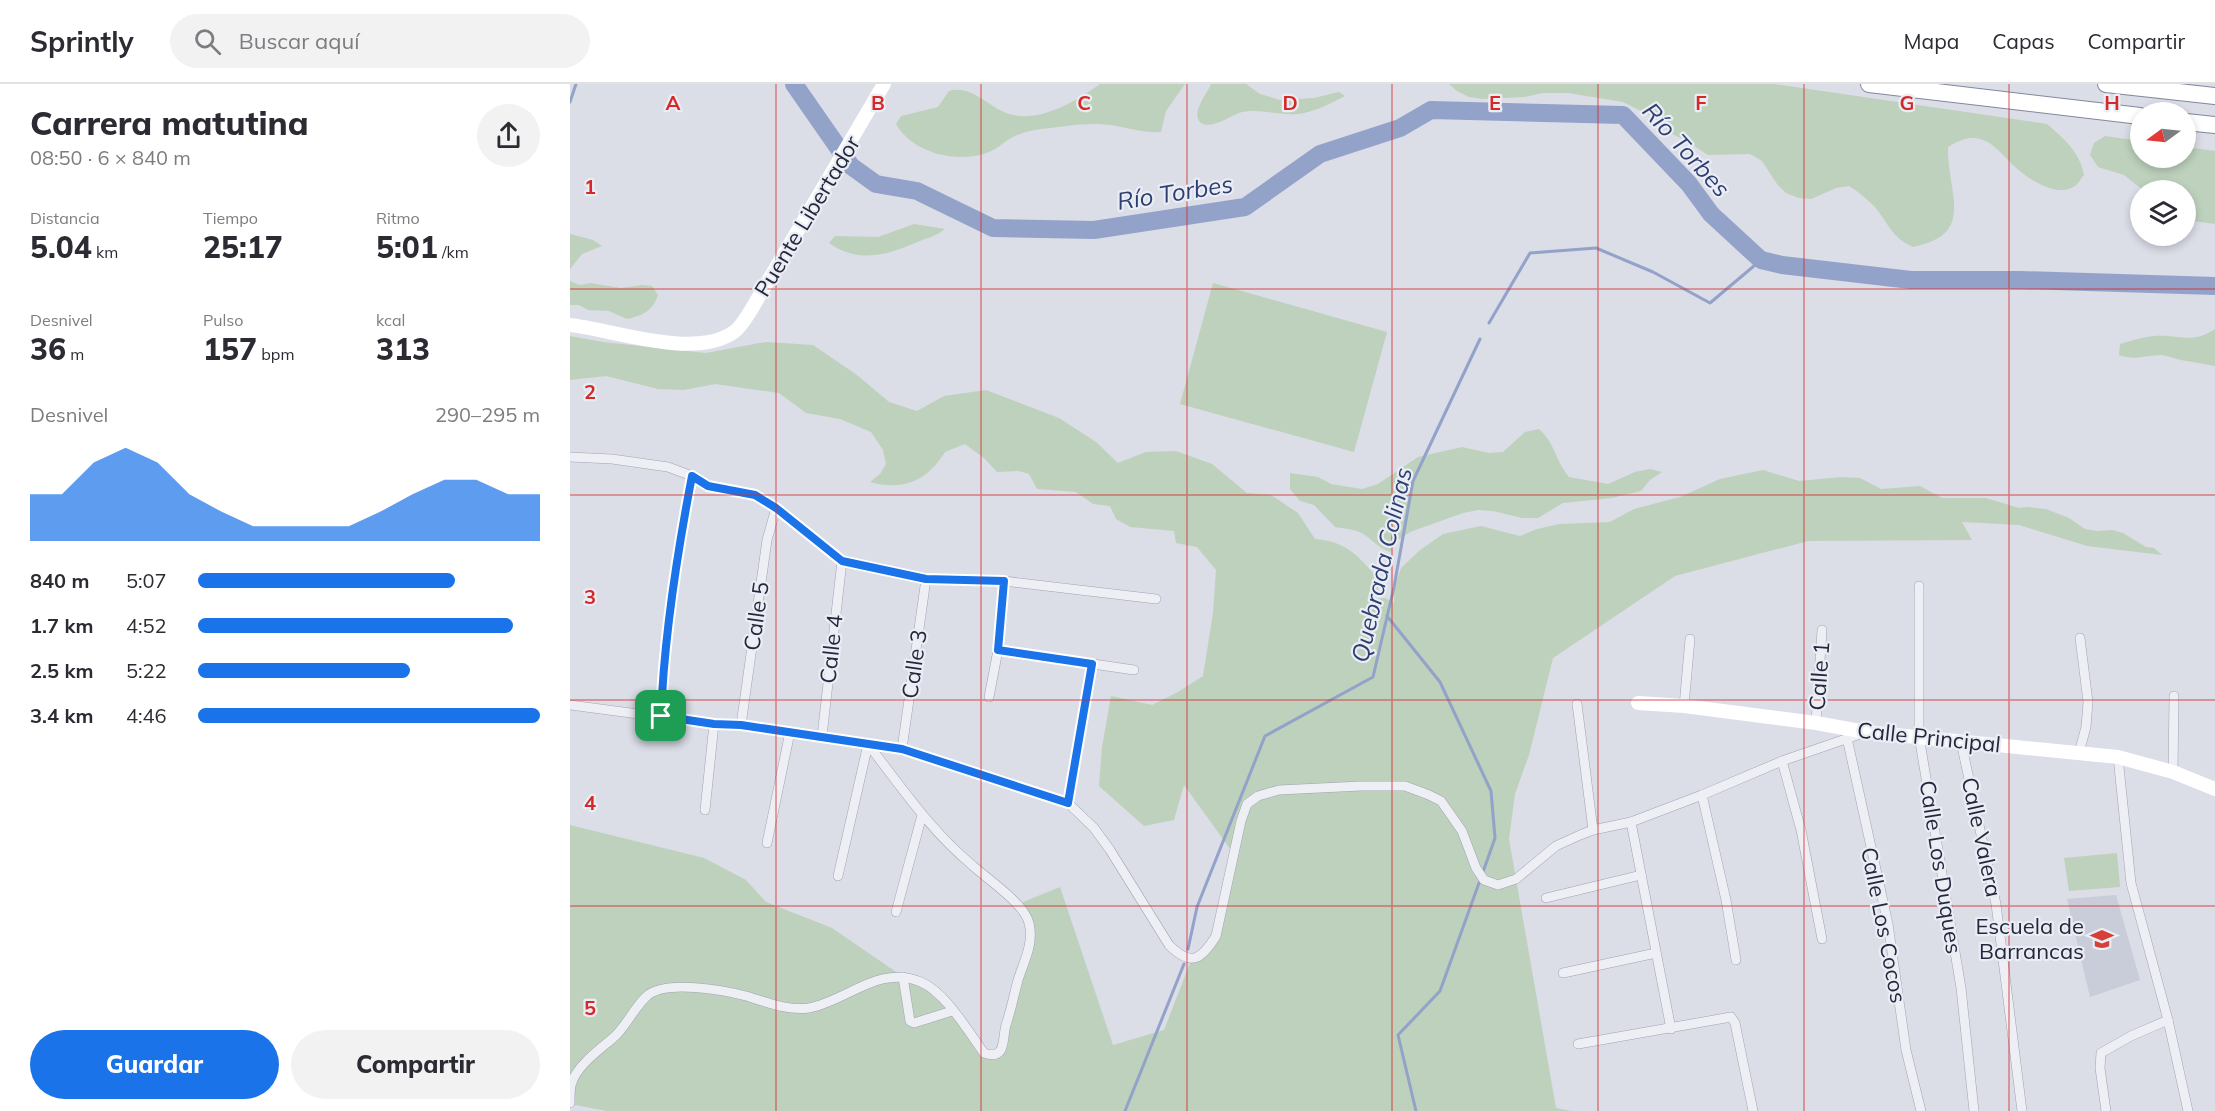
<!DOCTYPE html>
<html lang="es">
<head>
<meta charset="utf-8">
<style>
	:root { --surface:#fff; --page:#f2f2f3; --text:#2b2b33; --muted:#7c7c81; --line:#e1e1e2; --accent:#1a73e8 }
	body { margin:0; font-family:Mulish,sans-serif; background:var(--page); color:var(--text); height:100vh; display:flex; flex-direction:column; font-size:22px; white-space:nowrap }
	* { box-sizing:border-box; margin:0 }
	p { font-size:20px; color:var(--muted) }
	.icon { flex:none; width:33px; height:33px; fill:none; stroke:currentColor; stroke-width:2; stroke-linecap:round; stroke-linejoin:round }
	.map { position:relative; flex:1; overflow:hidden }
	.side { display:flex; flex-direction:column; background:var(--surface); width:570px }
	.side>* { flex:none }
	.needle { width:39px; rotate:255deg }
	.fabs { position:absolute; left:1560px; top:18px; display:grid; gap:12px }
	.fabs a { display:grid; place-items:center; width:66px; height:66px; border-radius:50%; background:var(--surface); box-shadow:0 3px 9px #0003; font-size:30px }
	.pin { position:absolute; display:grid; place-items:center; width:51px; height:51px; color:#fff; margin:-26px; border-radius:12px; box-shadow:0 3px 9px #0006 }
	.round { display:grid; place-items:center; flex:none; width:63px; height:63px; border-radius:32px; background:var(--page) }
	.head { display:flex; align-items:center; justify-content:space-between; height:102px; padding:0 30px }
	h1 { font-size:33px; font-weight:800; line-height:45px }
	.figures { display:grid; grid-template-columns:repeat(3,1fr); gap:9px; height:102px; padding:6px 30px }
	.figures div { display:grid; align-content:center }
	.figures b { font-size:30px; font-weight:800 }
	.figures small { font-size:16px; font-weight:400 }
	.figures p { font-size:16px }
	.chart { height:168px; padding:12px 30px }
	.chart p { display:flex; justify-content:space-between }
	.chart svg { width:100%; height:108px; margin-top:6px; fill:var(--accent); opacity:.7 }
	.primary-button { display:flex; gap:12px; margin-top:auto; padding:12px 30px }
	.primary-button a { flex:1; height:69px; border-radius:36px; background:var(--accent); color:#fff; font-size:24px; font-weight:800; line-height:69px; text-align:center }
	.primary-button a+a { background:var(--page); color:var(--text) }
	ul { padding:0 30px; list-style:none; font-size:20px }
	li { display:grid; grid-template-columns:96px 72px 1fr; align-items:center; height:45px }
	li i { height:15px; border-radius:8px; background:var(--accent) }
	header { display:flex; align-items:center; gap:36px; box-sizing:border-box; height:84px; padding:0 30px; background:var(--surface); border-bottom:2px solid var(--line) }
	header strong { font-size:28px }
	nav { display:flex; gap:33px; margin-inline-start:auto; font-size:21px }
	.search { width:420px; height:54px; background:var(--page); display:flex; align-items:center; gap:15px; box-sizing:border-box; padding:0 21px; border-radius:33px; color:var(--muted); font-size:22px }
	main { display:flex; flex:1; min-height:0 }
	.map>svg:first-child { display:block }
	.built { fill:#c9ccd9 }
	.green { fill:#bdd1bc }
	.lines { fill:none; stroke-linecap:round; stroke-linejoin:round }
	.stream { stroke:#93a2c9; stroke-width:3 }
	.river { stroke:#93a2c9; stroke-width:18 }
	.street-casing { stroke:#a1a3b1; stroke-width:10 }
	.highway-casing { stroke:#82879e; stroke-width:18 }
	.street { stroke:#eeeff5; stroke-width:9 }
	.secondary { stroke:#fff; stroke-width:14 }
	.highway { stroke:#fff; stroke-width:16 }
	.route-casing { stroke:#fff; stroke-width:12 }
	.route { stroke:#1a73e8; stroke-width:8 }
	.grid { fill:none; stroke:#d62828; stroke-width:1.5; stroke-opacity:0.55 }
	.labels { text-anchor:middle; stroke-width:4.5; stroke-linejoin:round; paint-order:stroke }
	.street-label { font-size:22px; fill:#25283d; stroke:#eaedf4 }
	.poi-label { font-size:22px; fill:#25283d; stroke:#eaedf4; text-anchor:end }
	.water-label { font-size:24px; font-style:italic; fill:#2d3e73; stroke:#eaedf4 }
	.grid-label { font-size:20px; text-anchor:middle; font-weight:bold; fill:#d62828; stroke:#eaedf4; stroke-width:4.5; stroke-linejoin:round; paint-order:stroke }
</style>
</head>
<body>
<header>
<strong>Sprintly</strong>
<div class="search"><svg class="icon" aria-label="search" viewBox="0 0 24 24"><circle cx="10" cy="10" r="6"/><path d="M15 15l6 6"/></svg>Buscar aquí</div>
<nav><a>Mapa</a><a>Capas</a><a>Compartir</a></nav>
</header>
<main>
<section class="side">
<div class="head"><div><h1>Carrera matutina</h1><p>08:50 · 6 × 840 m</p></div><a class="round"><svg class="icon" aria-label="share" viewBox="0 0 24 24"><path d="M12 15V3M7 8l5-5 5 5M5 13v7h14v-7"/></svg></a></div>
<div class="figures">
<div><p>Distancia</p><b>5.04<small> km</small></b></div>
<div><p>Tiempo</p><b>25:17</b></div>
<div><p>Ritmo</p><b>5:01<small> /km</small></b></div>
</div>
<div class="figures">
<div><p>Desnivel</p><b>36<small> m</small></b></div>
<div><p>Pulso</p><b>157<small> bpm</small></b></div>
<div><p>kcal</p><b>313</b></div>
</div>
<div class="chart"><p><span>Desnivel</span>290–295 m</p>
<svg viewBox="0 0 160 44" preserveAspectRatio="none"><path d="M0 44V25L10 25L20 12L30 6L40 12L50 25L60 32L70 38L80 38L90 38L100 38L110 32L120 25L130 19L140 19L150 25L160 25V44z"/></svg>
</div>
<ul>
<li><b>840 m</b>5:07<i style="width:75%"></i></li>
<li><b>1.7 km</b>4:52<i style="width:92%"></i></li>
<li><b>2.5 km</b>5:22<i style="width:62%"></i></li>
<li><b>3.4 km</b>4:46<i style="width:100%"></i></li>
</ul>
<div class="primary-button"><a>Guardar</a><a>Compartir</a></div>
</section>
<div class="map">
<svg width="1645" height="1027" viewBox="0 0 1645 1027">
	<rect width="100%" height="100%" fill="#dbdde7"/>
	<!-- built -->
	<polygon class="built" points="1546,811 1570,896 1520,913 1497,815"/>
	<!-- green -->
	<g class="green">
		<path d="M530 0H615L596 27 591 48C575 49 562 45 546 42 531 39 512 40 496 42 480 44 462 45 447 51 437 55 429 64 419 68 389 80 343 70 326 40L331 32 368 23 379 7C401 1 415 20 434 28 465 42 505 18 530 0Z"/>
		<path d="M641 0H676L690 10 710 16 744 14 769 8 775 12C761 19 745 28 728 30 710 32 685 23 669 29 660 32 640 47 630 38 621 28 637 10 641 0Z"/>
		<path d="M879 0H1204L1477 40C1494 55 1510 68 1514 91 1511 94 1508 100 1505 102 1486 115 1455 93 1442 80 1434 72 1424 60 1413 56 1400 51 1389 56 1378 63 1377 110 1407 150 1343 163 1321 153 1319 140 1305 123 1297 115 1289 108 1279 102L1266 104 1241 115 1229 114 1216 109 1207 100 1192 77 1180 70 1138 71 1115 56 1102 50 1089 36 1053 18 998 9H973L954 13 913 15 899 13 887 7Z"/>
		<polygon points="1535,52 1570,57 1570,74 1616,74 1616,63 1645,67 1645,140 1616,136 1616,106 1573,106 1554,91 1528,83 1520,71 1524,59"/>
		<path d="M344 140 375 145C365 153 356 154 345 159 315 172 287 179 259 159L265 152 308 153Z"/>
		<polygon points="0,150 23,156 32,162 12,170 0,185"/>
		<path d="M0 197 10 201 20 199 51 204 72 201 82 202 88 211C83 226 73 232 57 235L39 227 18 226 9 221H0Z"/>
		<polygon points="643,199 817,248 784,368 610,320"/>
		<path d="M1645 245V282C1634 280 1623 278 1611 276 1605 275 1599 272 1592 271 1577 271 1565 277 1549 271L1550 260C1561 257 1572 253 1584 252 1609 250 1621 261 1645 245Z"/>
		<path d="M0 252 33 258 136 269 196 258 243 261 287 291 319 318 347 327 374 312 416 306 489 334 526 358 548 379 576 368 606 367 642 380 677 409 701 411 728 429 745 455C776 457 790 473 808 495V508L802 515 815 514 824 519V503L831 484 849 467 873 450 911 442 950 452 967 445 990 440 1040 438 1064 425 1110 413 1150 395 1193 386 1229 397 1271 393 1290 394 1311 405 1350 402 1372 414H1416L1449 424 1457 423 1476 425 1499 434 1515 445 1527 447 1542 446 1553 449 1576 463 1584 464 1592 471 1517 462 1449 441 1392 438 1402 456 1238 457 1105 492 983 574 959 671 945 710 939 755 986 1024 1001 1027H37L0 1020V741L134 774 176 796 196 818 262 844 332 892 366 906 414 968 425 970 433 963 455 863 458 837 446 821 490 803 543 961 594 946 622 874 645 851 663 769 614 701 604 736 574 742 529 702 532 663 541 612 582 621 608 608 633 592 643 529 646 486 627 463 606 459 604 447 560 443 546 435 540 422 523 420 506 408 467 405 459 390 449 387 427 388 414 374 395 360 375 368C357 397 334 407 300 398L310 390 316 380 313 366 301 348 270 335 236 329 209 309 145 300 114 306 88 305 36 292 0 296Z"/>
		<path d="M969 345C985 359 985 376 999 393L1038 400 1065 388 1080 385 1092 388 1080 396 1071 407 1042 414 993 419 968 434H952L923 427 908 426 893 429 840 448 828 456 820 468C806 462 806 459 795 451 786 445 776 445 765 443L744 421 730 417 720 405V389L748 393 761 400 792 405 808 400 848 373 892 363 919 369 933 368 955 348Z"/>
		<polygon points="1547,769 1550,803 1499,807 1494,774"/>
	</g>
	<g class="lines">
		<!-- stream -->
		<g class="stream">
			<polyline points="0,18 6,0"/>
			<polyline points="919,239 960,169 1026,164 1083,188 1140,219 1191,176"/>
			<polyline points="817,532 870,598 921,707 925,754 913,788"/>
			<polyline points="618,865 627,823 695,652 803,593 824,503 843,397 910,255"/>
			<polyline points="555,1027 614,880"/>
			<polyline points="846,1027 828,951 870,907 909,799"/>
		</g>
		<!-- river -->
		<polyline class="river" points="224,0 281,82 306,100 347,107 423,144 524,146 675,123 750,70 830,44 861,26 1053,31 1119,100 1141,130 1191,176 1212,181 1341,196 1450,196 1645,202"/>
		<!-- street casing -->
		<g class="street-casing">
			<g id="street">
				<polyline points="0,373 42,375 98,383 122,392 138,402 185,411 206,424 272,477 356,495 434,497 586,515"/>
				<polyline points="1349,502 1349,652 1391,904 1404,1027"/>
				<polyline points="428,566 564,586"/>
				<polyline points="419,613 428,566 434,497"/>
				<polyline points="1007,620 1023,746"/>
				<path d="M0 621 144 640 171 641 332 665 498 719 524 744 540 766 599 861C621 883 631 876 646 852L671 737 677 720 688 712 709 706 791 702H835L859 711 871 717 892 747 906 784 914 796 928 801 946 795 986 762 1010 751 1023 746 1061 738 1132 711 1212 677 1293 649"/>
				<polyline points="1114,622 1120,555"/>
				<path d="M91 632C94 552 106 470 122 392"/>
				<polyline points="1246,639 1252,546"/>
				<polyline points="171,641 197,456 206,424"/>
				<polyline points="252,652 272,477"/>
				<polyline points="1277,654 1318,840 1336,966 1351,1027"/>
				<polyline points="1391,658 1426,820 1452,1027"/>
				<polyline points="332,665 356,495"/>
				<polyline points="1509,669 1516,643 1518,618 1510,554"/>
				<polyline points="1548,673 1561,799 1598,936 1618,1027"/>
				<polyline points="1212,677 1231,746 1252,855"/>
				<polyline points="1603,688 1604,612"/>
				<polyline points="1132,711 1156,816 1166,876"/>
				<polyline points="498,719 522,580"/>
				<polyline points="135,726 144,640"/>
				<polyline points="1061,738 1101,945"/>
				<polyline points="197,759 220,648"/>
				<polyline points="268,792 298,660"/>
				<polyline points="976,814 1071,791"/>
				<polyline points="326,828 352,731"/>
				<polyline points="993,889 1086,869"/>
				<polyline points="333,893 340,937 344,939 382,927"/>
				<polyline points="1008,960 1161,933 1165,939 1183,1027"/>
				<path d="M0 1019C0 1013 0 1006 1 1001 6 982 29 966 43 954 57 942 63 924 78 911 97 896 153 906 176 912 196 918 218 927 239 924 277 917 309 880 351 898 375 908 398 947 414 969 437 977 432 954 436 941 441 926 444 911 448 896 454 877 464 860 459 839 454 819 417 795 402 781 361 747 331 703 298 660"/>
				<polyline points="1536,1027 1530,984 1531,969 1561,952 1598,936"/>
			</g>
		</g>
		<!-- highway casing -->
		<g class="highway-casing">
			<g id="highway">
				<polyline points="1299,0 1570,32"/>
				<polyline points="1536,0 1645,12"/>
				<polyline points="1616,38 1645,41"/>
			</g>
		</g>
		<!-- street -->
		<use href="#street" class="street"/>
		<!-- secondary -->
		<g class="secondary">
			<path d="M0 241C45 246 124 276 164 248 171 243 176 234 181 226L314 0"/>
			<polyline points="1068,619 1114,622 1246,639 1296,648 1548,673 1603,688 1645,705"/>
		</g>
		<!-- highway -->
		<use href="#highway" class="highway"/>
	</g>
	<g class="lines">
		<!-- route casing -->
		<g class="route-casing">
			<path id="route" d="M122 392 138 402 185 411 206 424 272 477 356 495 434 497 428 566 522 580 498 719 332 665 171 641 144 640 91 632C94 552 107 470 122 392Z"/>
		</g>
		<!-- route -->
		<use href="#route" class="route"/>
	</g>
	<!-- grid -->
	<path class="grid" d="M206 0V1027M411 0V1027M617 0V1027M822 0V1027M1028 0V1027M1234 0V1027M1439 0V1027M0 205H1645M0 411H1645M0 616H1645M0 822H1645"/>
	<!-- icons -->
	<defs>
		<g id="school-bare" transform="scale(1.8)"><path d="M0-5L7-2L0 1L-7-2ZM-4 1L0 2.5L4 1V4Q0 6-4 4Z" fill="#d54037" stroke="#eaedf4" stroke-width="2.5" paint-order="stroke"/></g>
	</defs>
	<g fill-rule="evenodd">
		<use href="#school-bare" x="1532" y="855"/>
	</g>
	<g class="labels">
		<!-- street labels -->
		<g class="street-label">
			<text transform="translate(237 132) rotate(-59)" y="8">Puente Libertador</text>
			<text transform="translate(186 532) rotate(-82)" y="8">Calle 5</text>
			<text transform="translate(261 565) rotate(-84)" y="8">Calle 4</text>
			<text transform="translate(344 580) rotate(-82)" y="8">Calle 3</text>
			<text transform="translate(1249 592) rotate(-86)" y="8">Calle 1</text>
			<text transform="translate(1359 653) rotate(6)" y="8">Calle Principal</text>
			<text transform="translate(1412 753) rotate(78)" y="8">Calle Valera</text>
			<text transform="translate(1371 783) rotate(81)" y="8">Calle Los Duques</text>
			<text transform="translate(1314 841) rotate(79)" y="8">Calle Los Cocos</text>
		</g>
		<!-- poi labels -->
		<g class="poi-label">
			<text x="1514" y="850">Escuela de<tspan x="1514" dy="25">Barrancas</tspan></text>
		</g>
		<!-- water labels -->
		<g class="water-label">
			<text transform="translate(1116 66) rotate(48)" y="8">Río Torbes</text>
			<text transform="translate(605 109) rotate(-9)" y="8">Río Torbes</text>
			<text transform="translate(812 481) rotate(-77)" y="8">Quebrada Colinas</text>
		</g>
	</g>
	<g class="grid-label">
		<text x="103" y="26">A</text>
		<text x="308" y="26">B</text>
		<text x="514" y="26">C</text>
		<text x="720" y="26">D</text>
		<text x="925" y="26">E</text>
		<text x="1131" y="26">F</text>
		<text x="1337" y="26">G</text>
		<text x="1542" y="26">H</text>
		<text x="20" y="110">1</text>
		<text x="20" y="315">2</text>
		<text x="20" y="520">3</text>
		<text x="20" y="726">4</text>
		<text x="20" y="931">5</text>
	</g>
</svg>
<div class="fabs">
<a><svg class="needle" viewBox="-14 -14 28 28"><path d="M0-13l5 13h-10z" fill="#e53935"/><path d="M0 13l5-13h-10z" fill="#7c7c81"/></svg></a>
<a><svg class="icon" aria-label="layers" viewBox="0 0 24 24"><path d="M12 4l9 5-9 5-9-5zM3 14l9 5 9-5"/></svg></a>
</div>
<div class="pin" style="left:91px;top:632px;background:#1e9e55"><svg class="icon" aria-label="arrive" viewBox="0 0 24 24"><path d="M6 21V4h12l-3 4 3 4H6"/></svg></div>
</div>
</main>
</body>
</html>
